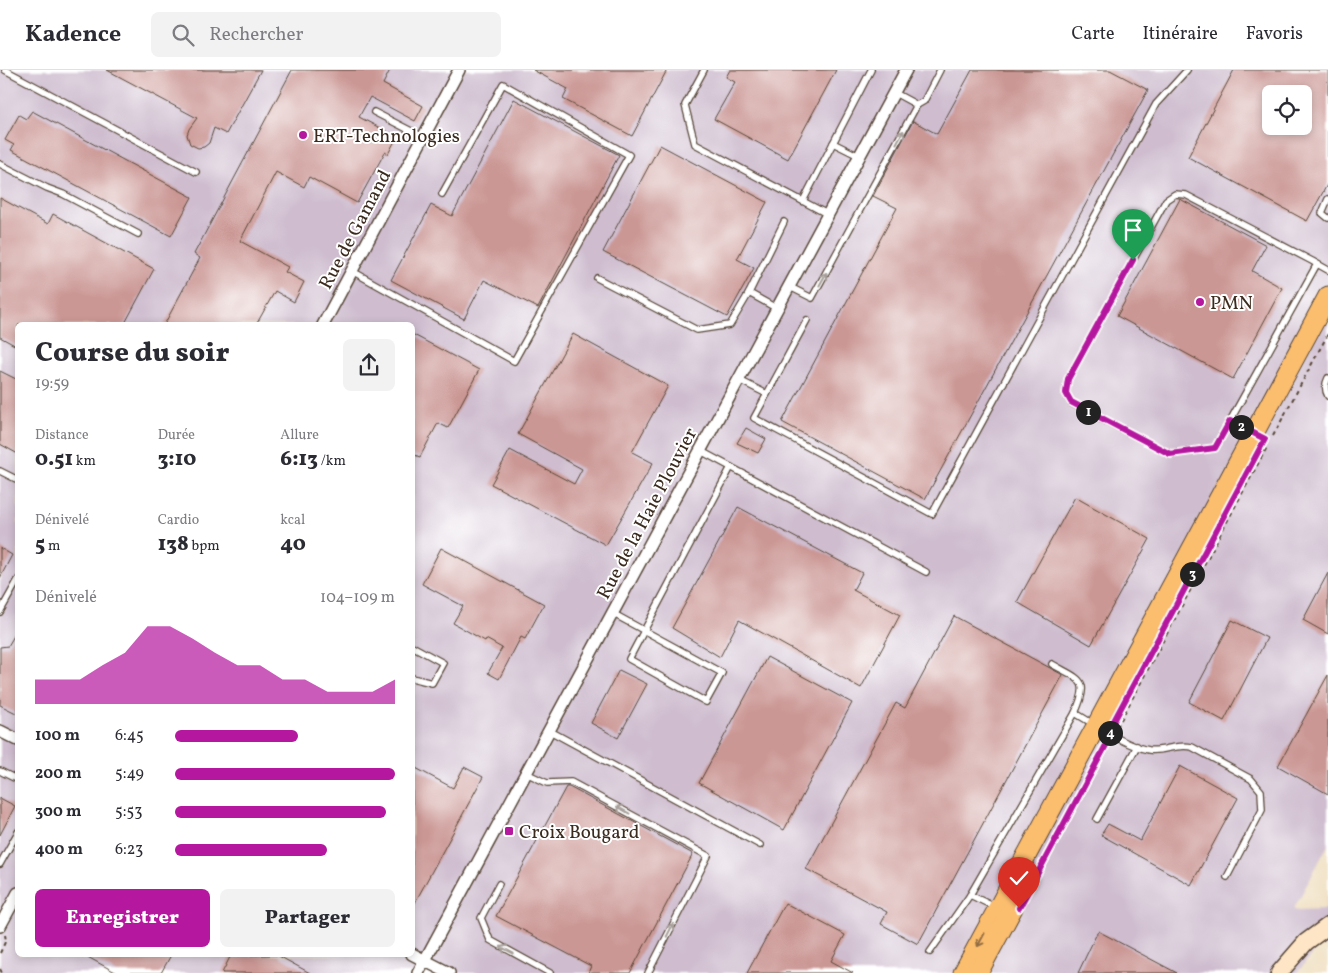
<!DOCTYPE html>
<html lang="fr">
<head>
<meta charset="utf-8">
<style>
	:root { --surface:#fff; --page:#f2f2f3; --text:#2b2b33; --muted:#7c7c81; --line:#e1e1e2; --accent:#b5179e }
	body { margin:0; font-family:Vollkorn,serif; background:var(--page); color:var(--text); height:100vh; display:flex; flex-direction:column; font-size:19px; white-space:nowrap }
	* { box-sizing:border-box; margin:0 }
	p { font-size:16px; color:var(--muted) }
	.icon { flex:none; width:28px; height:28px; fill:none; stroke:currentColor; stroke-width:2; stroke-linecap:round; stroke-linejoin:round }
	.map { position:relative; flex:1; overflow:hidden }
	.panel { position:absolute; left:15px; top:252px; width:400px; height:635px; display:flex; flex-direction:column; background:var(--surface); border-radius:8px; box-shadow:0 2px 8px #0003 }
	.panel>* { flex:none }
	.buttons { position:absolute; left:1262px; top:15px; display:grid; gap:10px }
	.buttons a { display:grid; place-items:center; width:50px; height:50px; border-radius:8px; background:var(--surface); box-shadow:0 2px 8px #0003; font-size:25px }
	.pin { position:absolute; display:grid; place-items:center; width:42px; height:42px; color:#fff; margin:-51px -21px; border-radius:50% 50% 50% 0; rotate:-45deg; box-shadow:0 0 5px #0007 }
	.pin .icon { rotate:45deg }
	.km { position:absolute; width:25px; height:25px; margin:-12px; border-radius:50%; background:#222; color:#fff; font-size:14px; line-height:25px; text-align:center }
	.round { display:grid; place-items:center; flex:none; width:52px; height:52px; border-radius:8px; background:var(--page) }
	.overview { display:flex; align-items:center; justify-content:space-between; height:85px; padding:0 20px }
	h1 { font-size:28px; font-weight:800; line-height:38px }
	.stats { display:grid; grid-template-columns:repeat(3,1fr); gap:8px; height:85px; padding:5px 20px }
	.stats div { display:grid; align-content:center }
	.stats b { font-size:21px; font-weight:800 }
	.stats small { font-size:14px; font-weight:400 }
	.stats p { font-size:14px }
	.chart { height:140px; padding:10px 20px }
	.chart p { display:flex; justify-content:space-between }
	.chart svg { width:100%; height:90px; margin-top:5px; fill:var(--accent); opacity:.7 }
	.button { display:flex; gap:10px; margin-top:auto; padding:10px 20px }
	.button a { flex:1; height:58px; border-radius:8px; background:var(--accent); color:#fff; font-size:20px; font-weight:800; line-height:58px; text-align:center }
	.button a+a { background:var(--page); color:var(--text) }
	ul { padding:0 20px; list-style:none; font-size:16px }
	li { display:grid; grid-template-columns:80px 60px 1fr; align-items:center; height:38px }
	li i { height:12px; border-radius:6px; background:var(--accent) }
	header { display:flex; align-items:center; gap:30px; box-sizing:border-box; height:70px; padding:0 25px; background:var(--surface); border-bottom:1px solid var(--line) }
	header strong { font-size:24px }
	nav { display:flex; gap:28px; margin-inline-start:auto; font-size:18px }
	.search { width:350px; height:45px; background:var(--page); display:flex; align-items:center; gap:12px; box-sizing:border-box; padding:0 18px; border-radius:8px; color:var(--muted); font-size:19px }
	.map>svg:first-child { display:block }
	.industrial { fill:#cfbdcf; fill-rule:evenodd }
	.building { fill:#cb9794; fill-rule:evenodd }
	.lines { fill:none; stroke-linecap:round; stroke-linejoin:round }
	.service-casing { stroke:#564537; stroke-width:8 }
	.minor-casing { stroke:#564537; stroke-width:14 }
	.secondary-casing { stroke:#564537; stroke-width:19 }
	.primary-casing { stroke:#564537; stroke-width:21 }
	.path { stroke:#564537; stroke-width:2; stroke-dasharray:4 4; stroke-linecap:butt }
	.service { stroke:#fff; stroke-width:5.5 }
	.minor { stroke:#fff; stroke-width:11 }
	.secondary { stroke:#fde5c5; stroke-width:16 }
	.primary { stroke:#fbbd6e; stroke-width:19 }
	.oneway { stroke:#a79f9a }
	.oneway2 { stroke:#916c42 }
	.route-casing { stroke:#fff; stroke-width:10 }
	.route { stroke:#b5179e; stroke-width:6 }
	.poi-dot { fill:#b5179e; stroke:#fff; stroke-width:2 }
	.labels { text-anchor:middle; stroke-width:4; stroke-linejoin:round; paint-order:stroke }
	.poi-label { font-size:19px; fill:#3b2a1e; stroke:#fff; text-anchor:start }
	.street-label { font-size:19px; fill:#3b2a1e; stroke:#fff }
</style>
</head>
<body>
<header>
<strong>Kadence</strong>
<div class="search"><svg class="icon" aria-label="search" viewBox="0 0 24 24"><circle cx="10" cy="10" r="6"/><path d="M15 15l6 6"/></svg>Rechercher</div>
<nav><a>Carte</a><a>Itinéraire</a><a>Favoris</a></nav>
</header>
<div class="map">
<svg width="1328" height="903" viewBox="0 0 1328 903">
	<rect width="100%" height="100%" fill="#fff"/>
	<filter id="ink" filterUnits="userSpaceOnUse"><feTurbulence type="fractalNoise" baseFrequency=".02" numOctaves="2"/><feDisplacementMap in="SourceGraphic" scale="10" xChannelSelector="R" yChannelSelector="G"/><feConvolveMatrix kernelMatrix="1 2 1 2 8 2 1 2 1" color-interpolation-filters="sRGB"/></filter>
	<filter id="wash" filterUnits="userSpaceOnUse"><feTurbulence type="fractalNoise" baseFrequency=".0096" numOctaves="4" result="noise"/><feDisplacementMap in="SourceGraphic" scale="20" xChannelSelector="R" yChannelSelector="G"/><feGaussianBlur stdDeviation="1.12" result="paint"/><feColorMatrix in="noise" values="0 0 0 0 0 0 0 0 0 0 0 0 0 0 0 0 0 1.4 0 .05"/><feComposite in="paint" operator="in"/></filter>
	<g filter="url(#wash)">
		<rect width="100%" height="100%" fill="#f0e0c2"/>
		<!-- industrial -->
		<path class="industrial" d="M0 0H1328V775L1293 840 1328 839V854L1311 885 1297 903H0ZM1271 24H1304V56H1271ZM18 255H412V885H18Z"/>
		<g id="blocks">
			<!-- building -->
			<g class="building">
				<polygon points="107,0 261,0 226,64 214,58 209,73 204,77 198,78 190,74 187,65 189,59 197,48"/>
				<polygon points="292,0 390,0 383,14 423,36 415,51 370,27 359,47 397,67 388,84 385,82 357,133 309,107 304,117 276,102 240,171 288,197 285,202 304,212 294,232 275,221 256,255 164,255 200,188 194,184"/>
				<polygon points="533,0 667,0 632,66 563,29 568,19"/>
				<polygon points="730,0 836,0 788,89 714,49 735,12 726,7"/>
				<polygon points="972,0 1110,0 1148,20 925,429 782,352 897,138 873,126 913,51 937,64"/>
				<path d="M1234 0H1328V113L1307 151 1188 87ZM1271 24H1304V56H1271Z"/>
				<polygon points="514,29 619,85 538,238 484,210 464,249 391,210 431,135 452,146"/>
				<polygon points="32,41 192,127 171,166 11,80 14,75 5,70 19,45 26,49"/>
				<polygon points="660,75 767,132 737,189 754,198 727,247 603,182"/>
				<polygon points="0,128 48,154 53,144 154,199 124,255 18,255 18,277 0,267"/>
				<polygon points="1180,129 1266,175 1252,201 1282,218 1233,309 1117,246"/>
				<polygon points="412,264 479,300 448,358 438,353 420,387 412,384"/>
				<polygon points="573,264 668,316 632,382 653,393 606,475 491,414 510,380 574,414 582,399 518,364"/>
				<polygon points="0,301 18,310 18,384 0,374"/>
				<polygon points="746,358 766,369 758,383 737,373"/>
				<polygon points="1075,427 1150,469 1091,575 1017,532"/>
				<polygon points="738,437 862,503 853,520 900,545 861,618 739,550 720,587 672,558"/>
				<polygon points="0,478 12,485 0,508"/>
				<polygon points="441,478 544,534 525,569 521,567 499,609 488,603 502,578 486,569 485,571 453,553 463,536 422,514"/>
				<polygon points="1328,503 1328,564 1303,550"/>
				<polygon points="954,546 1063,605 918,874 881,854 887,842 806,799 896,633 905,638"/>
				<polygon points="1232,550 1267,568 1224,651 1189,632"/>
				<polygon points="18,559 18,644 0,635 0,577 8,576"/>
				<polygon points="767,587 852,633 784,760 699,713"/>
				<polygon points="619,600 647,614 618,668 591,653"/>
				<polygon points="1328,605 1328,724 1278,696"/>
				<polygon points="412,696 453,718 464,697 483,707 412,838"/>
				<polygon points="1180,696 1238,728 1191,815 1101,765 1108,754 1140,771"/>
				<polygon points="566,717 569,717 693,784 630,903 588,903 591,896 496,846"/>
				<polygon points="0,728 15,736 0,765"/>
				<polygon points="785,833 845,865 831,891 853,903 747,903"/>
				<polygon points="1098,861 1177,903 1078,903"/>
				<polygon points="84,885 171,885 161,903 117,903"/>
				<polygon points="231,885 277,885 310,903 222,903"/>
			</g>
		</g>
	</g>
	<g filter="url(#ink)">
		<use href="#blocks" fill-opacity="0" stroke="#564537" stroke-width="1"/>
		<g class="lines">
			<!-- service casing -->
			<g class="service-casing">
				<g id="service">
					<polyline points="5,0 196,102"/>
					<polyline points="704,0 685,35 695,74 827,144"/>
					<polyline points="893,22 917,35"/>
					<polyline points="374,42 423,67"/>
					<polyline points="833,73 859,86"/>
					<polyline points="0,94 47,118 63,124 138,164"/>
					<polyline points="1328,129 1322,143 1328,148"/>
					<polyline points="803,131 871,0"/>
					<polyline points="1317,194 1215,378 1170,384 1071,333 1066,323 1068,309 1166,130 1175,124 1186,125 1312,191 1328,200"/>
					<polyline points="352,201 514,291 629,85 503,14 442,124"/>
					<polyline points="597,208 697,260 730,255 749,223 784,152"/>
					<polyline points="788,216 812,228 917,35 924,31 940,0"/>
					<polyline points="749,223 776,238"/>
					<polyline points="807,250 754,348 932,444 1156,34 1187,0"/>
					<path d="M1328 308C1325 314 1324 319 1328 326"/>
					<polyline points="737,309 767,324"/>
					<polyline points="1230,351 1265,369"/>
					<polyline points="699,380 926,502"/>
					<polyline points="0,401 18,410"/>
					<polyline points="0,542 18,510"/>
					<polyline points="612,543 722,603 706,632 629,589 731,397"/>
					<polyline points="412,576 443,593 432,613 412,608"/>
					<path d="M1075 643C1096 655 1125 676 1149 680 1164 682 1177 673 1192 677L1251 709 1261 721 1262 740 1227 807"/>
					<polyline points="550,661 760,775"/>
					<polyline points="0,701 18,710"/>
					<polyline points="526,703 547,713 571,712 708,786 648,903"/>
					<polyline points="1097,749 1137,676"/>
					<polyline points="0,794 18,762"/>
					<polyline points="499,814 481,848 490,870 550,903"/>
					<polyline points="970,825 995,837"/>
					<path d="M930 882 970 825 1075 643C1091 609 1080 610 1052 594"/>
				</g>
			</g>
			<!-- minor casing -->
			<g class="minor-casing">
				<g id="minor">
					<polyline points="323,255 459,0"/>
					<polyline points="0,661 18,670"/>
					<polyline points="0,856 18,823"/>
					<polyline points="412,884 449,903"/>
					<polyline points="418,903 906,0"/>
				</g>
			</g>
			<!-- secondary casing -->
			<g class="secondary-casing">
				<polyline id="secondary" points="1279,903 1306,872 1328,856"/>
			</g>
			<!-- primary casing -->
			<g class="primary-casing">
				<g id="primary">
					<polyline points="963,903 1328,226"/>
					<polyline points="978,903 1013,838"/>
				</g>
			</g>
			<!-- path -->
			<g class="path">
				<polyline points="1273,366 1328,264"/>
				<polyline points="1117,657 1267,377"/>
				<polyline points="1024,828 1108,672"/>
				<polyline points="0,883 6,870 5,865"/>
				<polyline points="0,899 2,903"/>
			</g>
			<!-- service -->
			<use href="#service" class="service"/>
			<!-- minor -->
			<use href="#minor" class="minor"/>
			<!-- secondary -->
			<use href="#secondary" class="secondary"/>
			<!-- primary -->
			<use href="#primary" class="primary"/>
		</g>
		<!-- one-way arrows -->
		<defs><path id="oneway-shaft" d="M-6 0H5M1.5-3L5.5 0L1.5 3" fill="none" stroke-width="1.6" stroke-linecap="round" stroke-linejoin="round" transform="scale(1.25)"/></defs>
		<g class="oneway">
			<use href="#oneway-shaft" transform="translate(900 67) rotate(-61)"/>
			<use href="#oneway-shaft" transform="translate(823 209) rotate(-61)"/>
			<use href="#oneway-shaft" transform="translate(623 740) rotate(-151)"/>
			<use href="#oneway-shaft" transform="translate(670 860) rotate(-63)"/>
			<use href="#oneway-shaft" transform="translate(507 880) rotate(-152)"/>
		</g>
		<use class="oneway2" href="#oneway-shaft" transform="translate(981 870) rotate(118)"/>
	</g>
	<g class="lines" filter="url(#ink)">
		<!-- route casing -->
		<g class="route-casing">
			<polyline id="route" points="1019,838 1112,664 1108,662 1265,369 1230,351 1215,378 1170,384 1071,332 1066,323 1068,309 1133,190"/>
		</g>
		<!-- route -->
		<use href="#route" class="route"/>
	</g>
	<!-- markers -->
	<g class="poi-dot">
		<circle cx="303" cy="65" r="5"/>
		<circle cx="1200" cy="232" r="5"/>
		<rect x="504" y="756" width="10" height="10" rx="2.5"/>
	</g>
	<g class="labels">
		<!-- poi labels -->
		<g class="poi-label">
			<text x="313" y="72">ERT-Technologies</text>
			<text x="1210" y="239">PMN</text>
			<text x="519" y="768">Croix Bougard</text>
		</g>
		<!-- street labels -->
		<g class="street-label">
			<text transform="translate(354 159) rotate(-62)" y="7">Rue de Gamand</text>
			<text transform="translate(646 443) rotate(-62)" y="7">Rue de la Haie Plouvier</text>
		</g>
	</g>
</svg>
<div class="buttons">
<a><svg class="icon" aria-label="locate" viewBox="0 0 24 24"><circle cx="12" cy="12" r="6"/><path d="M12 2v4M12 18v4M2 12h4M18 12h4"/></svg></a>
</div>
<div class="pin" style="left:1133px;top:190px;background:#1e9e55"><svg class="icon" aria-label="arrive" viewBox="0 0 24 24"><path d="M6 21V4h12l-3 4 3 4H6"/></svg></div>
<div class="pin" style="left:1019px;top:838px;background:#d93025"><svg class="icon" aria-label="check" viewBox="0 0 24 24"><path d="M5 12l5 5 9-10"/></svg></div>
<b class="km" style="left:1088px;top:342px">1</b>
<b class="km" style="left:1241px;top:357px">2</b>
<b class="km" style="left:1192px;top:504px">3</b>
<b class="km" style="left:1110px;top:663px">4</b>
<section class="panel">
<div class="overview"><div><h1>Course du soir</h1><p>19:59</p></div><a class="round"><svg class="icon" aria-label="share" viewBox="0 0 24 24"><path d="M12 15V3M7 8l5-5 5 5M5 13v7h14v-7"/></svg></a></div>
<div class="stats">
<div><p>Distance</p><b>0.51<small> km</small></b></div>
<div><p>Durée</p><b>3:10</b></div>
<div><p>Allure</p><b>6:13<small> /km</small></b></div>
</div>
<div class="stats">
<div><p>Dénivelé</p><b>5<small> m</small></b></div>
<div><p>Cardio</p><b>138<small> bpm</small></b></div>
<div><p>kcal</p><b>40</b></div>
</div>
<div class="chart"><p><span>Dénivelé</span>104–109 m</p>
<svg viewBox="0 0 160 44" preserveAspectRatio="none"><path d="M0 44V32L10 32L20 32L30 25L40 19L50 6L60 6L70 12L80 19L90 25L100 25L110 32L120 32L130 38L140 38L150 38L160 32V44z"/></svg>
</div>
<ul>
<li><b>100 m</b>6:45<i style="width:56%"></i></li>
<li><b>200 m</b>5:49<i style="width:100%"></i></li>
<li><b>300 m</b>5:53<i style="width:96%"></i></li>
<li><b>400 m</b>6:23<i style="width:69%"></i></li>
</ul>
<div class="button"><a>Enregistrer</a><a>Partager</a></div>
</section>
</div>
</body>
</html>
